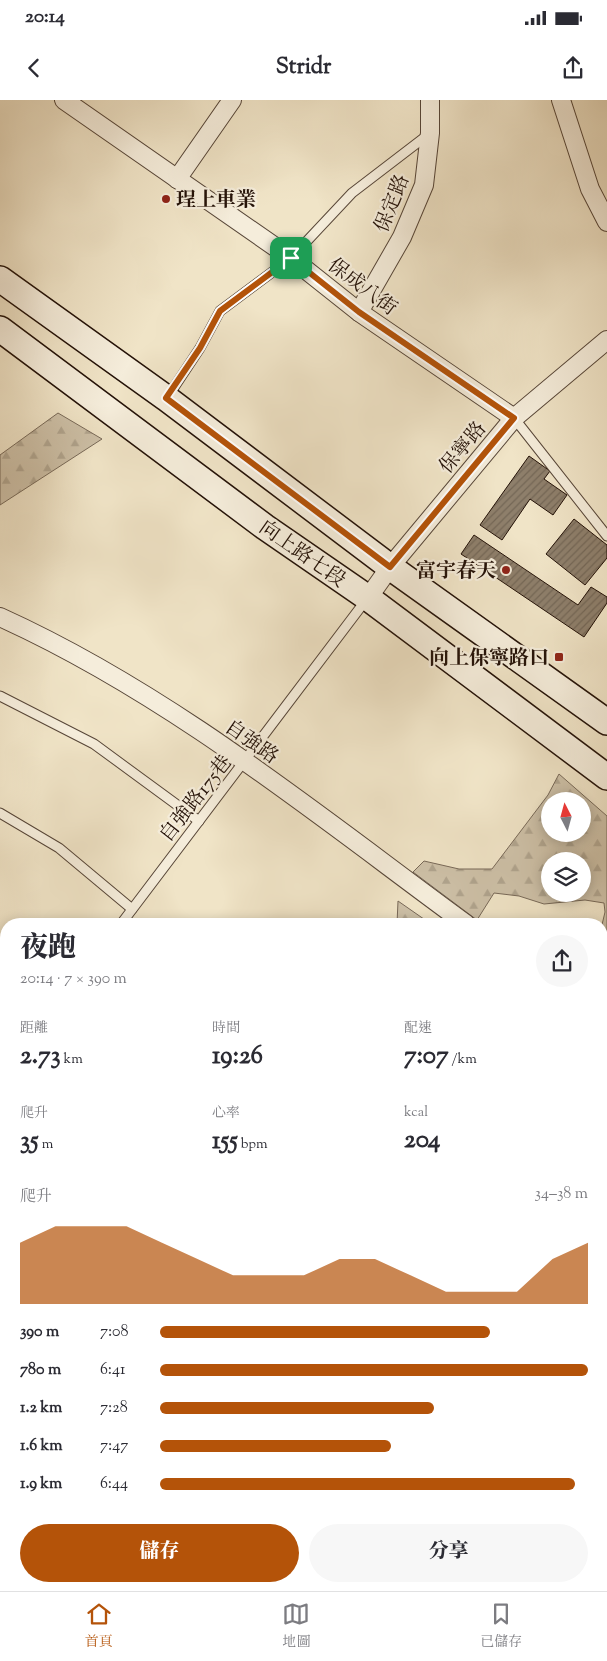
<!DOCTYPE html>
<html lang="zh-TW">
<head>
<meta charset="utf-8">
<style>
	:root { --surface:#fff; --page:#f7f7f7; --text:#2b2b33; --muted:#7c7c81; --line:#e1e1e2; --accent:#b45309 }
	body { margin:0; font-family:"Sorts Mill Goudy","Noto Serif TC",serif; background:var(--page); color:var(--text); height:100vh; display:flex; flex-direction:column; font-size:19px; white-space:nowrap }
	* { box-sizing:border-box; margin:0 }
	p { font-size:16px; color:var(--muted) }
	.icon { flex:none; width:28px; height:28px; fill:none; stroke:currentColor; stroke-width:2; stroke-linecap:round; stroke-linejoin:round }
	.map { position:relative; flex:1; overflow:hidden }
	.sheet { position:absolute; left:0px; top:818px; width:608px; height:674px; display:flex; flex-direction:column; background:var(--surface); border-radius:20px 20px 0 0; box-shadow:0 2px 12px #0003 }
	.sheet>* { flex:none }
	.needle { width:32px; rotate:354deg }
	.controls { position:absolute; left:541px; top:692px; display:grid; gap:10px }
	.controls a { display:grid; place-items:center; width:50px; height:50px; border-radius:50%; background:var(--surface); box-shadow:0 2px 12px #0003; font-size:25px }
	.pin { position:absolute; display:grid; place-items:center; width:42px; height:42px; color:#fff; margin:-21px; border-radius:10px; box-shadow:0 2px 8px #0006 }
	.round { display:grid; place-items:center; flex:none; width:52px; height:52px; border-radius:26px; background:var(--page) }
	.head { display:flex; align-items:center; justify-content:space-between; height:85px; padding:0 20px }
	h1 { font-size:28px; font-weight:800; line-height:38px }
	.figures { display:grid; grid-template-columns:repeat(3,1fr); gap:8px; height:85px; padding:5px 20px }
	.figures div { display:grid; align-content:center }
	.figures b { font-size:25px; font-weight:800 }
	.figures small { font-size:14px; font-weight:400 }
	.figures p { font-size:14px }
	.chart { height:140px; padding:10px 20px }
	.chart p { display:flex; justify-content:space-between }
	.chart svg { width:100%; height:90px; margin-top:5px; fill:var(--accent); opacity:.7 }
	.action { display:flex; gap:10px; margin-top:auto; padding:10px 20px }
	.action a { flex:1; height:58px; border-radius:30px; background:var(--accent); color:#fff; font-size:20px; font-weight:800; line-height:58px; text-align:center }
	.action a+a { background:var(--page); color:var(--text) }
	ul { padding:0 20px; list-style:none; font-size:16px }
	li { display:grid; grid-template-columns:80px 60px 1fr; align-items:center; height:38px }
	li i { height:12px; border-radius:6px; background:var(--accent) }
	.status { display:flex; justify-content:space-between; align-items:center; height:35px; padding:0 25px; background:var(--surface); direction:ltr }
	.status svg { height:14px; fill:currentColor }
	header { display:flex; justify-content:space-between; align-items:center; height:65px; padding:0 20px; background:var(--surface); font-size:22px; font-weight:800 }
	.tab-bar { display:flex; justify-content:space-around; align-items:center; height:70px; border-top:1px solid var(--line); background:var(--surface); font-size:14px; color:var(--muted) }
	.tab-bar a { display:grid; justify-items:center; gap:2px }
	.tab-bar .active { color:var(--accent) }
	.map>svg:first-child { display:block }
	.green { fill:#cdc0a7; stroke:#786958 }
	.forest { fill:url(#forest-firs); stroke:#786958; fill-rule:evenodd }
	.cemetery { fill:url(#cemetery-stones); stroke:#786958 }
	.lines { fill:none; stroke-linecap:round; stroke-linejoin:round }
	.river { stroke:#ab9d86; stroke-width:29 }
	.building { fill:url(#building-hatch); stroke:#241208 }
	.service-casing { stroke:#574638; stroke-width:11 }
	.minor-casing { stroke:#574638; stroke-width:20 }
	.secondary-casing { stroke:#241208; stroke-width:28 }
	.service { stroke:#f5eddb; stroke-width:9 }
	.minor { stroke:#f5eddb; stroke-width:18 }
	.secondary { stroke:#f5eddb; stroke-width:25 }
	.route-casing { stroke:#fff; stroke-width:10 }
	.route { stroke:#b45309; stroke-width:6 }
	.poi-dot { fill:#8f2418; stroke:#f5eddb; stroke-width:2 }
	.labels { text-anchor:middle; stroke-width:4.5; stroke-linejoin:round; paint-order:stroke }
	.poi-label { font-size:20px; font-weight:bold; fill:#241208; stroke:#f5eddb; text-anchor:end }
	.street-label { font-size:20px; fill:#241208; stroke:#f5eddb }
</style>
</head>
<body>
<div class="status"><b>20:14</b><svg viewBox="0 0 49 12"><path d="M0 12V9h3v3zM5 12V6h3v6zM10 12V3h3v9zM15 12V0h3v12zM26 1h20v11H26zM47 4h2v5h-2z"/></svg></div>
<header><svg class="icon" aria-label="back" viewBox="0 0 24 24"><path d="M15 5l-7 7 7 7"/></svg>Stridr<svg class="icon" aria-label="share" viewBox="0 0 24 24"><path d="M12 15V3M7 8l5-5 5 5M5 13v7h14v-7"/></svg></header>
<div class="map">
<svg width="607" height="1491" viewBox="0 0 607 1491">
	<defs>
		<pattern id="forest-firs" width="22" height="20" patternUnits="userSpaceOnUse" patternTransform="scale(1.25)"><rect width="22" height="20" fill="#cdc0a7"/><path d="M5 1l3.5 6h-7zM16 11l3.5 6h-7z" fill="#b0a48e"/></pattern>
		<pattern id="cemetery-stones" width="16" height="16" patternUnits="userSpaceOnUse" patternTransform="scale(1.25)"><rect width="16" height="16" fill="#cdc0a7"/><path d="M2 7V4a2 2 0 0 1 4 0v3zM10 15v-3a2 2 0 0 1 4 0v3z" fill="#b0a48e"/></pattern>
		<pattern id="building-hatch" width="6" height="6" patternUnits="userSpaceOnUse" patternTransform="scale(1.25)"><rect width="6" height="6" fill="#8e7f6b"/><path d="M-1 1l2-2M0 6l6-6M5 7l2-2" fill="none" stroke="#746756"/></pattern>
	</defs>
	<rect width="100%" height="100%" fill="#f0e4c7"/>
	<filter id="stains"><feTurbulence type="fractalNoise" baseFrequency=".004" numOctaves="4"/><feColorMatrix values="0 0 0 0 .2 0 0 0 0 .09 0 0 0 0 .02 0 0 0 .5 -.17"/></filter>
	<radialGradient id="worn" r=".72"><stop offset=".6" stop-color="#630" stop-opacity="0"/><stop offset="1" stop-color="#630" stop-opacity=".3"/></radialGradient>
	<!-- green -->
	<polygon class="green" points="601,943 607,947 607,1385 604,1388 601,1388"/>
	<!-- forest -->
	<g class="forest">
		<polygon points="58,313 102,339 0,405 0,355"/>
		<path d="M559 674 607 716V903L601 898V829L605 812 604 803 585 800 544 804 519 796 494 793 477 820 413 772 424 761 459 769H492L548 695ZM550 701H582V734H550ZM550 761H582V794H550Z"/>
		<polygon points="398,801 431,824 397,824"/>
		<polygon points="0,1268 6,1271 6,1485 124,1485 109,1491 0,1491"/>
		<polygon points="601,1461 607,1473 607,1491 514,1491 510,1485 601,1485"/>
		<polygon points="264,1485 422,1485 430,1491 254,1491"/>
	</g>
	<!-- cemetery -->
	<polygon class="cemetery" points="0,1131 6,1132 6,1257 0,1254"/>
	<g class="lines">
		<!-- river -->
		<g class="river">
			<polyline points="482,1485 490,1491"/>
			<polyline points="194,1491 207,1485"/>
		</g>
	</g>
	<!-- building -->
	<g class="building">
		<polygon points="529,356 550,371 544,379 567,395 553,415 530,399 502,440 480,425"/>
		<polygon points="574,419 607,445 607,458 585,485 546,454"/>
		<polygon points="474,435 578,505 591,487 607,497 607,503 584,537 461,454"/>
	</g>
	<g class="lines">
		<!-- service casing -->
		<g class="service-casing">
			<g id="service">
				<polyline points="167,298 200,248 220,211 291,158 352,93 429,34"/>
				<polyline points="514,318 607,436"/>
				<polyline points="0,596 94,644 199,721"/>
				<polyline points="0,713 59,748 132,809"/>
				<polyline points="121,824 366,500"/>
				<polyline points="0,902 6,906"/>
				<polyline points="433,1485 440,1491"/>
				<polyline points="236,1491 246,1485"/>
			</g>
		</g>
		<!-- minor casing -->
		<g class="minor-casing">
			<g id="minor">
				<polyline points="64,0 291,158 359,212 514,318"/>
				<polyline points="561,0 590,89 607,122"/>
				<polyline points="177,79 232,0"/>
				<polyline points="359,212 402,137 424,85 430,33 430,0"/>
				<polyline points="368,498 390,467 514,318 607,240"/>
				<path d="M0 517C170 594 316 714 466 824"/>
				<polyline points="601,924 607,928"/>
				<polyline points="601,1068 607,1070"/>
				<polyline points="601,1139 607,1139"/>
				<polyline points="601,1281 607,1281"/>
			</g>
		</g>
		<!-- secondary casing -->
		<g class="secondary-casing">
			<g id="secondary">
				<polyline points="0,179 166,298 390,467 607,622"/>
				<polyline points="0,229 265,427 368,498 607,677"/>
			</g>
		</g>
		<!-- service -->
		<use href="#service" class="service"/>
		<!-- minor -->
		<use href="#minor" class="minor"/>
		<!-- secondary -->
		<use href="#secondary" class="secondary"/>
	</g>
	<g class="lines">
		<!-- route casing -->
		<g class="route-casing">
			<polygon id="route" points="291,158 359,212 514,318 390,467 166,298 200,248 220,211"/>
		</g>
		<!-- route -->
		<use href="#route" class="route"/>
	</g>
	<!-- markers -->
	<g class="poi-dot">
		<circle cx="166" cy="99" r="5"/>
		<circle cx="506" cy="470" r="5"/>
		<rect x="554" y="552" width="10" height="10" rx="2.5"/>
	</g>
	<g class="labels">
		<!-- poi labels -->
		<g class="poi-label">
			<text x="176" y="106" text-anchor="start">珵上車業</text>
			<text x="496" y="477">富宇春天</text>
			<text x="549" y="564">向上保寧路口</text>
		</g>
		<!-- street labels -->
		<g class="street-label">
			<text transform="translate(391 103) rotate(-68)" y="7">保定路</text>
			<text transform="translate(363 186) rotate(37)" y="7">保成八街</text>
			<text transform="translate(462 347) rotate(-50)" y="7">保寧路</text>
			<text transform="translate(303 453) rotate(35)" y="7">向上路七段</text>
			<text transform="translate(252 641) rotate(35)" y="7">自強路</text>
			<text transform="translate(195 698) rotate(-52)" y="7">自強路175巷</text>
		</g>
	</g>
	<rect width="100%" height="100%" filter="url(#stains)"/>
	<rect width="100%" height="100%" fill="url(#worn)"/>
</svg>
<div class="controls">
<a><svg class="needle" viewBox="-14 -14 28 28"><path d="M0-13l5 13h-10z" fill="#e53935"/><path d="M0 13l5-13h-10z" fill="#7c7c81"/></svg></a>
<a><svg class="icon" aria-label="layers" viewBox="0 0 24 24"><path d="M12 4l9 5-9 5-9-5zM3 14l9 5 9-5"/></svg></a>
</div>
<div class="pin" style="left:291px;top:158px;background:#1e9e55"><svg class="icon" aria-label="arrive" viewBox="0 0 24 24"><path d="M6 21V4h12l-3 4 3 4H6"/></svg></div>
<section class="sheet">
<div class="head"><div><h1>夜跑</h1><p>20:14 · 7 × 390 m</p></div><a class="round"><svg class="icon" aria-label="share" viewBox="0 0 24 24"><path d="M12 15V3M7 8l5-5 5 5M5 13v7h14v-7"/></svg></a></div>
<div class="figures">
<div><p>距離</p><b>2.73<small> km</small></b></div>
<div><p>時間</p><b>19:26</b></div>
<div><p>配速</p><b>7:07<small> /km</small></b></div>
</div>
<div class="figures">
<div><p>爬升</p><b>35<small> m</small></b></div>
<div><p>心率</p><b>155<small> bpm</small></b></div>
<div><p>kcal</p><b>204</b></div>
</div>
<div class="chart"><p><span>爬升</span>34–38 m</p>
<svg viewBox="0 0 160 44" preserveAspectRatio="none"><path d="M0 44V14L10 6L20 6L30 6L40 14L50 22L60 30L70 30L80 30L90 22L100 22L110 30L120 38L130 38L140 38L150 22L160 14V44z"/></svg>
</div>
<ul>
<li><b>390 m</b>7:08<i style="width:77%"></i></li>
<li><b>780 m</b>6:41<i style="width:100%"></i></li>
<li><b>1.2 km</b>7:28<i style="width:64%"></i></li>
<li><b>1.6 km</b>7:47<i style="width:54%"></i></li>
<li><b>1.9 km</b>6:44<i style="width:97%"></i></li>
</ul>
<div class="action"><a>儲存</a><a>分享</a></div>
</section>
</div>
<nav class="tab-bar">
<a class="active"><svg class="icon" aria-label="home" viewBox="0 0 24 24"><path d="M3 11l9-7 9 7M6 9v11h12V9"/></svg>首頁</a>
<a><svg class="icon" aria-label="map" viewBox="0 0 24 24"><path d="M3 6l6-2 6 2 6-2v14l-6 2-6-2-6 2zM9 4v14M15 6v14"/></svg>地圖</a>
<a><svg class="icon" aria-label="saved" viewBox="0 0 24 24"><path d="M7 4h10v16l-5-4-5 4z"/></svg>已儲存</a>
</nav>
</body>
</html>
